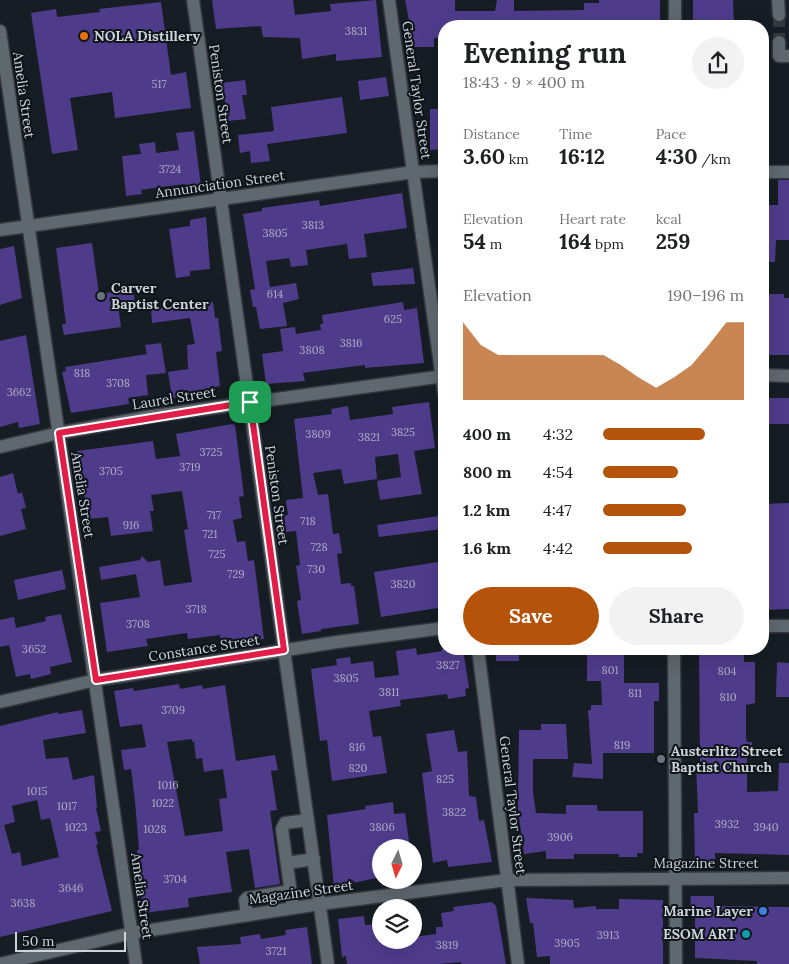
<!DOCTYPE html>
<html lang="en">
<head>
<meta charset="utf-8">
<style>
	:root { --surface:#fff; --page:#f2f2f2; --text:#202124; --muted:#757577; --accent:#b45309 }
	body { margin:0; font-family:Lora,serif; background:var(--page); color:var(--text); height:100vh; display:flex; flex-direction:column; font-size:19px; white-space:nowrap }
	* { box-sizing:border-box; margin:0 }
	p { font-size:16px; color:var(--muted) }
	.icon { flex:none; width:28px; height:28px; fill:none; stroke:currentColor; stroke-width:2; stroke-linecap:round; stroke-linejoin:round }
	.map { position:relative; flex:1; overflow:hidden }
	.details { position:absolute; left:438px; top:20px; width:331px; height:635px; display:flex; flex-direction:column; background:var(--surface); border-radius:20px; box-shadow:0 5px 20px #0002 }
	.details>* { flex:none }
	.needle { width:32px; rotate:185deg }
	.buttons { position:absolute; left:372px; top:839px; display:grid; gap:10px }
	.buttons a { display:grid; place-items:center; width:50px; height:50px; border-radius:50%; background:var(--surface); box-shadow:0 5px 20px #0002; font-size:25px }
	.scale { position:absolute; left:15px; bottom:12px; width:111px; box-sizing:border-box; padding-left:5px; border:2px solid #ced3d8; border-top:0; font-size:14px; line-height:18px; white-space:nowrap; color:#ced3d8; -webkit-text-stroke:4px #0d141a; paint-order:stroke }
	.pin { position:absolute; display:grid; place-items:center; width:42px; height:42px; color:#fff; margin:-21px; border-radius:10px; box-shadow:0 2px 8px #0006 }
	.round { display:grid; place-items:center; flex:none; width:52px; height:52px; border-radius:26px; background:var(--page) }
	.head { display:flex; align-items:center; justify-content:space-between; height:85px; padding:0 25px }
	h1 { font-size:28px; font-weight:700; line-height:38px }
	.metrics { display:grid; grid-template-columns:repeat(3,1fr); gap:8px; height:85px; padding:5px 25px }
	.metrics div { display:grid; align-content:center }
	.metrics b { font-size:21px; font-weight:700 }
	.metrics small { font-size:14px; font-weight:400 }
	.metrics p { font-size:14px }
	.chart { height:140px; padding:10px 25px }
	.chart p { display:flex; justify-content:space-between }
	.chart svg { width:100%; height:90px; margin-top:5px; fill:var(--accent); opacity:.7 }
	.primary-button { display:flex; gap:10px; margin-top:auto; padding:10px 25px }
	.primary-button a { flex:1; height:58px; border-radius:30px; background:var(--accent); color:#fff; font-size:20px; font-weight:700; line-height:58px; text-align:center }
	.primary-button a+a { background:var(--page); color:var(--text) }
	ul { padding:0 25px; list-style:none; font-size:16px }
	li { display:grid; grid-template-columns:80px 60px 1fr; align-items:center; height:38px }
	li i { height:12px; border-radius:6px; background:var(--accent) }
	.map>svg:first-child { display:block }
	.building { fill:#4e3c8b; fill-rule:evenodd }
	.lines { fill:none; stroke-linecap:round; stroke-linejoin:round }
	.minor-tunnel { stroke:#32383f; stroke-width:12; stroke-dasharray:12 6; stroke-linecap:butt }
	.minor-casing { stroke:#34383e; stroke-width:15 }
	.minor { stroke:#5f676f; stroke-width:12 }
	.route-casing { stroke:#fff; stroke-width:10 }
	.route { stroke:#e11d48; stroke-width:6 }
	.food-dot { fill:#e8710a; stroke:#0d141a; stroke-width:2 }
	.worship-dot { fill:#6b7280; stroke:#0d141a; stroke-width:2 }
	.shop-dot { fill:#3f7fe0; stroke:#0d141a; stroke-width:2 }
	.culture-dot { fill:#0f9aa8; stroke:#0d141a; stroke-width:2 }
	.labels { text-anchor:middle; stroke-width:4; stroke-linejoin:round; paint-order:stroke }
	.number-label { font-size:11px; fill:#aeadc5 }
	.poi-label { font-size:14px; font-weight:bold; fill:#ced3d8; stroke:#0d141a; text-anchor:start }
	.street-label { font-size:14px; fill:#ced3d8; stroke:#0d141a }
</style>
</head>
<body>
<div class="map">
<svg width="789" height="964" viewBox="0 0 789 964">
	<rect width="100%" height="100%" fill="#161d24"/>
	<!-- building -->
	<g class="building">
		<polygon points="212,0 293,0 295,15 331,11 330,4 376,0 382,57 336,61 336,54 302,59 300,38 263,37 261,26 216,29"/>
		<polygon points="405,0 455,0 455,11 495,11 497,0 514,0 514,11 584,10 584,3 599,3 599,0 660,0 660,26 444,26 444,38 434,38 434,47 414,47"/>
		<polygon points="693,0 733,0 734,26 693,26"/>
		<polygon points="161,2 171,75 186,72 191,108 115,118 112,92 70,98 78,150 52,154 31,13 56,9 57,17 100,12 99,9"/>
		<polygon points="386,77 389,96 360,100 358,81"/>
		<polygon points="245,80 247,95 242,95 246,119 228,121 222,83"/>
		<polygon points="342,97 347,133 267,144 270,161 251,163 250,151 240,153 238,135 274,131 271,107"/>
		<polygon points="430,109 444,109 444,149 430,150"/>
		<polygon points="194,131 201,186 185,188 185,184 153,188 141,190 142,194 126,196 122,156 141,154 139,144 155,142 156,153 179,150 176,133"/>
		<polygon points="778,180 789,180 789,240 776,240 775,262 762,262 762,209 765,209 765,205 778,205"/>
		<polygon points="402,193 407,228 364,234 367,257 349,259 347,244 306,250 308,265 291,267 289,258 266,261 270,287 296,283 299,299 283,303 287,326 260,329 256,307 253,307 250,290 255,289 243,214 262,211 262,208 319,200 320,206"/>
		<polygon points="206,217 210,269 190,271 190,276 176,278 169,229 190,226 190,220"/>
		<polygon points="92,243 99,294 133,289 135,303 118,305 121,327 64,335 62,324 66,324 56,248"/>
		<polygon points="14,246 22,298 0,305 0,249"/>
		<polygon points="413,268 415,284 373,286 371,273"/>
		<polygon points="762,294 784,294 784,298 789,298 789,355 762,355"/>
		<polygon points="213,302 215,318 218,318 222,351 216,352 220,386 189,392 189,396 172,398 168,372 188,369 187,345 195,344 190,318 152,323 151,309"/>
		<polygon points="403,302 404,310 417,308 424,363 365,368 365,365 303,373 305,381 266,384 262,354 283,351 280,329 295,327 296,334 321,330 320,324 323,324 322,315"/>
		<polygon points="26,335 40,424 19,428 18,422 0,427 0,341"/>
		<polygon points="161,343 166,373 146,375 148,395 128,398 129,404 71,413 62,372 66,371 65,367 147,354 145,345"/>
		<rect x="762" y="398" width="27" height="26"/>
		<polygon points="429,402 435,448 414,451 422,494 380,500 377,481 401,477 398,454 375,457 377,479 344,484 341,469 313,473 318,495 328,494 333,534 339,533 342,553 337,554 341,584 351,583 351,586 354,586 359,624 321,629 321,631 302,634 297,601 301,600 296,566 300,565 296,531 286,532 284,515 288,515 286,500 303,498 294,419 332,414 331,409 348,406 350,420 393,414 392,407"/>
		<polygon points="232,424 235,425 244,496 239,497 242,518 233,520 237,542 245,541 248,561 254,560 264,639 221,644 220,635 188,639 187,633 146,639 148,646 107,652 100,603 140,597 136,574 101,580 99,567 140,560 142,556 148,562 160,560 164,586 192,582 184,530 188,529 182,491 151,495 154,511 150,511 153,531 111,536 108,517 88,519 77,451 153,441 156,459 180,456 176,434"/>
		<polygon points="13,473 18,494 22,492 26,508 21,509 26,529 0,536 0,477"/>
		<polygon points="789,503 789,609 764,610 764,549 766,549 762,504"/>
		<polygon points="439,516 441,529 379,537 377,525"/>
		<polygon points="444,561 444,607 381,617 374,572"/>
		<polygon points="62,570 66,589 18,600 14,580"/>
		<polygon points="61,614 72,662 50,667 51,674 31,679 30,674 16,677 9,645 0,647 0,620 14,617 16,628 46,621 45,617"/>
		<polygon points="416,648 417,655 442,651 441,649 463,649 469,688 465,689 466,696 448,699 447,694 400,700 401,706 369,711 373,737 381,736 387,773 332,781 327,740 320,741 311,669 337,665 336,659 350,657 351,664 373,661 375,678 399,675 396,651"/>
		<rect x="496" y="649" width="23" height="12"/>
		<polygon points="587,649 624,649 624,683 659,683 659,701 654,701 654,753 603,753 603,779 572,777 574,763 592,764 588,710 591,710 591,705 602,705 601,681 587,681"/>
		<polygon points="699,649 744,649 744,662 755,662 755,703 746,705 746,738 747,742 752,742 752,755 747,755 747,792 778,791 779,763 789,763 789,855 715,853 715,862 695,863 694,813 698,813 696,764 700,764"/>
		<polygon points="777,662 789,663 789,697 776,697"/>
		<path d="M179 684 180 689 202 685 203 689 225 685 236 761 275 755 278 770 271 771 277 810 270 811 280 884 255 888 249 849 226 852 232 892 188 898 189 907 144 913 135 856H137V850H139L135 801 131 769 124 770 121 750 146 747 142 724 120 727 114 691 133 688 134 691ZM192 739V742L194 741 196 759 202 758 204 772 223 769 227 798 219 799 223 831 185 836 167 742Z"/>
		<path d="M82 710 86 733 43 740 46 759 68 757 73 780 94 775 97 808H96L101 831 95 832 98 844 96 845 112 911 0 937V726L58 712V714ZM37 800 41 820 50 818 59 857 22 866 20 852 12 854 4 825 15 822 12 806Z"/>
		<polygon points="541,724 566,724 568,759 533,759 533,792 536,813 566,814 566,805 597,805 597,810 599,811 643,811 643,853 637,853 637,857 619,857 619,854 574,854 574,859 546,859 546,851 524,854 518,810 519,730 541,730"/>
		<polygon points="454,730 458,752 467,751 469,796 476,797 479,821 484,820 492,862 448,867 447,860 433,863 422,773 432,771 426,734"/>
		<polygon points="393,802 394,814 405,813 410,848 381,848 381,877 334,887 327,815 366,809 365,806"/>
		<polygon points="691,896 714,896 714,906 789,907 789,964 757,964 757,961 695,958 695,911 690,911"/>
		<polygon points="526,898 573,900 574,908 596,906 596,909 619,909 619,899 663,900 663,964 550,964 550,956 537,957 533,923 530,923"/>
		<polygon points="492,902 496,906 506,964 461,964 461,962 440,964 347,964 346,956 342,957 338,919 364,916 365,925 381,924 381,940 414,940 414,937 436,934 436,927 443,927 441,913 454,911 453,907"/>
		<polygon points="307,927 312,964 200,964 197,947 241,944 240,937 260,934 261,939 286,935 285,930"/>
	</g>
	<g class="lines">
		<!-- minor-tunnel -->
		<polyline class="minor-tunnel" points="779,15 779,42"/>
		<!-- minor casing -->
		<g class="minor-casing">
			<g id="minor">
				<polyline points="193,0 328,964"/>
				<polyline points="389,0 444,393"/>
				<polyline points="675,0 675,26"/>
				<polyline points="778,0 779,15"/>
				<polyline points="0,31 136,964"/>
				<polyline points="779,42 779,56 789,56"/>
				<polyline points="762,172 789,172"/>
				<polyline points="0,230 414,172 444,171"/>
				<polyline points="762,375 789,376"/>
				<polyline points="0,447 59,433 153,416 444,376"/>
				<polyline points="762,626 789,626"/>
				<polyline points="478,649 518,964"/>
				<polyline points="674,649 676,964"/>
				<polyline points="0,702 96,680 337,642 444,628"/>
				<polyline points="287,863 314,859"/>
				<polyline points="293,908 282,829 285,823 308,820"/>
				<polyline points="247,915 245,900 247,898 290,891"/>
				<polyline points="0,964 132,933 320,904 507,880 789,878"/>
			</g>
		</g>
		<!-- minor -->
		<use href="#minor" class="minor"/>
	</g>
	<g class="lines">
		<!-- route casing -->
		<g class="route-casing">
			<polygon id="route" points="250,402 284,650 96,680 59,433"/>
		</g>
		<!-- route -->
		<use href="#route" class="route"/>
	</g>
	<!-- markers -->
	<circle class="food-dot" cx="84" cy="36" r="5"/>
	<g class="worship-dot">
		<circle cx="101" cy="296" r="5"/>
		<circle cx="661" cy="759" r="5"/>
	</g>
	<circle class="shop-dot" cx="763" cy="911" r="5"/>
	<circle class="culture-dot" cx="746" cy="934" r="5"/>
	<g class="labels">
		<!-- number labels -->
		<g class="number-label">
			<text x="356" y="35">3831</text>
			<text x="159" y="88">517</text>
			<text x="170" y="173">3724</text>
			<text x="313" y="229">3813</text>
			<text x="275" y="237">3805</text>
			<text x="275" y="298">614</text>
			<text x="393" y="323">625</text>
			<text x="351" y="347">3816</text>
			<text x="312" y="354">3808</text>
			<text x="82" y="377">818</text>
			<text x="118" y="387">3708</text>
			<text x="19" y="396">3662</text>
			<text x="403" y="436">3825</text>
			<text x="318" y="438">3809</text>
			<text x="369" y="441">3821</text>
			<text x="211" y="456">3725</text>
			<text x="190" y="471">3719</text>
			<text x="111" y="475">3705</text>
			<text x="214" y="519">717</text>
			<text x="308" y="525">718</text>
			<text x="131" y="529">916</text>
			<text x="210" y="538">721</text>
			<text x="319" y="551">728</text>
			<text x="217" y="558">725</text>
			<text x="316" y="573">730</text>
			<text x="236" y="578">729</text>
			<text x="403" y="588">3820</text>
			<text x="196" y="613">3718</text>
			<text x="138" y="628">3708</text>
			<text x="34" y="653">3652</text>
			<text x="448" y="669">3827</text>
			<text x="610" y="674">801</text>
			<text x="727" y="675">804</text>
			<text x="346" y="682">3805</text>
			<text x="389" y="696">3811</text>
			<text x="635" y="697">811</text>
			<text x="728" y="701">810</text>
			<text x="173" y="714">3709</text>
			<text x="622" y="749">819</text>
			<text x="357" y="751">816</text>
			<text x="358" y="772">820</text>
			<text x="445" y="783">825</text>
			<text x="168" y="789">1016</text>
			<text x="37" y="795">1015</text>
			<text x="163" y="807">1022</text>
			<text x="67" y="810">1017</text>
			<text x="454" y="816">3822</text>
			<text x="727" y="828">3932</text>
			<text x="76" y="831">1023</text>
			<text x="382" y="831">3806</text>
			<text x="766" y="831">3940</text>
			<text x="155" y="833">1028</text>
			<text x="560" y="841">3906</text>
			<text x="175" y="883">3704</text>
			<text x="71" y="892">3646</text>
			<text x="23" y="907">3638</text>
			<text x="608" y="939">3913</text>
			<text x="567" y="947">3905</text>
			<text x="447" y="949">3819</text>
			<text x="276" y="955">3721</text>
		</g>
		<!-- poi labels -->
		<g class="poi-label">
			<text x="94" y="41">NOLA Distillery</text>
			<text x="111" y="293">Carver<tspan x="111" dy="16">Baptist Center</tspan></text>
			<text x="671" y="756">Austerlitz Street<tspan x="671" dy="16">Baptist Church</tspan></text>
			<text x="753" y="916" text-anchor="end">Marine Layer</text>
			<text x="736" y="939" text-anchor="end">ESOM ART</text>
		</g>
		<!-- street labels -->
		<g class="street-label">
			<text transform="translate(417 90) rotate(82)" y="5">General Taylor Street</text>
			<text transform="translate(221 94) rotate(82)" y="5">Peniston Street</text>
			<text transform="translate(24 95) rotate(82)" y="5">Amelia Street</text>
			<text transform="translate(220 184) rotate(-8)" y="5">Annunciation Street</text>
			<text transform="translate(174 398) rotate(-9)" y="5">Laurel Street</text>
			<text transform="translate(83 495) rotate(81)" y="5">Amelia Street</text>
			<text transform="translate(277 495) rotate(82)" y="5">Peniston Street</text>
			<text transform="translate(204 648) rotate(-9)" y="5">Constance Street</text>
			<text transform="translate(513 805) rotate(83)" y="5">General Taylor Street</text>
			<text x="706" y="868">Magazine Street</text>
			<text transform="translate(301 892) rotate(-8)" y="5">Magazine Street</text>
			<text transform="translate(142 896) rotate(82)" y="5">Amelia Street</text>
		</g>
	</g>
</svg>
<div class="buttons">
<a><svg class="needle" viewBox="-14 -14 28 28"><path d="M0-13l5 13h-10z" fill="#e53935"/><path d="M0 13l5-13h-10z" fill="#757577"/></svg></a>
<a><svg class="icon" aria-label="layers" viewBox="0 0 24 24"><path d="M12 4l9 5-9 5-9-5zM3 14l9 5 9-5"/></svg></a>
</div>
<div class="scale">50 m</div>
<div class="pin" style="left:250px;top:402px;background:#1e9e55"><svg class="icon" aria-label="arrive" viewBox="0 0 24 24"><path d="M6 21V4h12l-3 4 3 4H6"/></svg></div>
<section class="details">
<div class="head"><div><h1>Evening run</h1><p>18:43 · 9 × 400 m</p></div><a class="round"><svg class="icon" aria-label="share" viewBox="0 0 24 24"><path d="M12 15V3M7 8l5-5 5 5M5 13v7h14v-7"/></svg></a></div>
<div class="metrics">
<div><p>Distance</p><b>3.60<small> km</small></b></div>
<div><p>Time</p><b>16:12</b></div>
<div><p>Pace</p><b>4:30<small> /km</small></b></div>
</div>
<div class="metrics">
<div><p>Elevation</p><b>54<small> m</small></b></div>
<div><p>Heart rate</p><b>164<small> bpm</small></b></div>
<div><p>kcal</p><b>259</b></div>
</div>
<div class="chart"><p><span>Elevation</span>190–196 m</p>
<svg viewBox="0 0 160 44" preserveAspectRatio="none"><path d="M0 44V6L10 17L20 22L30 22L40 22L50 22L60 22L70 22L80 22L90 27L100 33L110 38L120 33L130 27L140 17L150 6L160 6V44z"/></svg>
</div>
<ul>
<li><b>400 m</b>4:32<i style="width:72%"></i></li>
<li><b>800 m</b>4:54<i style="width:53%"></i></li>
<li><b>1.2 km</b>4:47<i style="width:59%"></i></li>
<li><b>1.6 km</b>4:42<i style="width:63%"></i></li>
</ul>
<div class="primary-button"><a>Save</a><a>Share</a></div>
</section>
</div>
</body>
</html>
